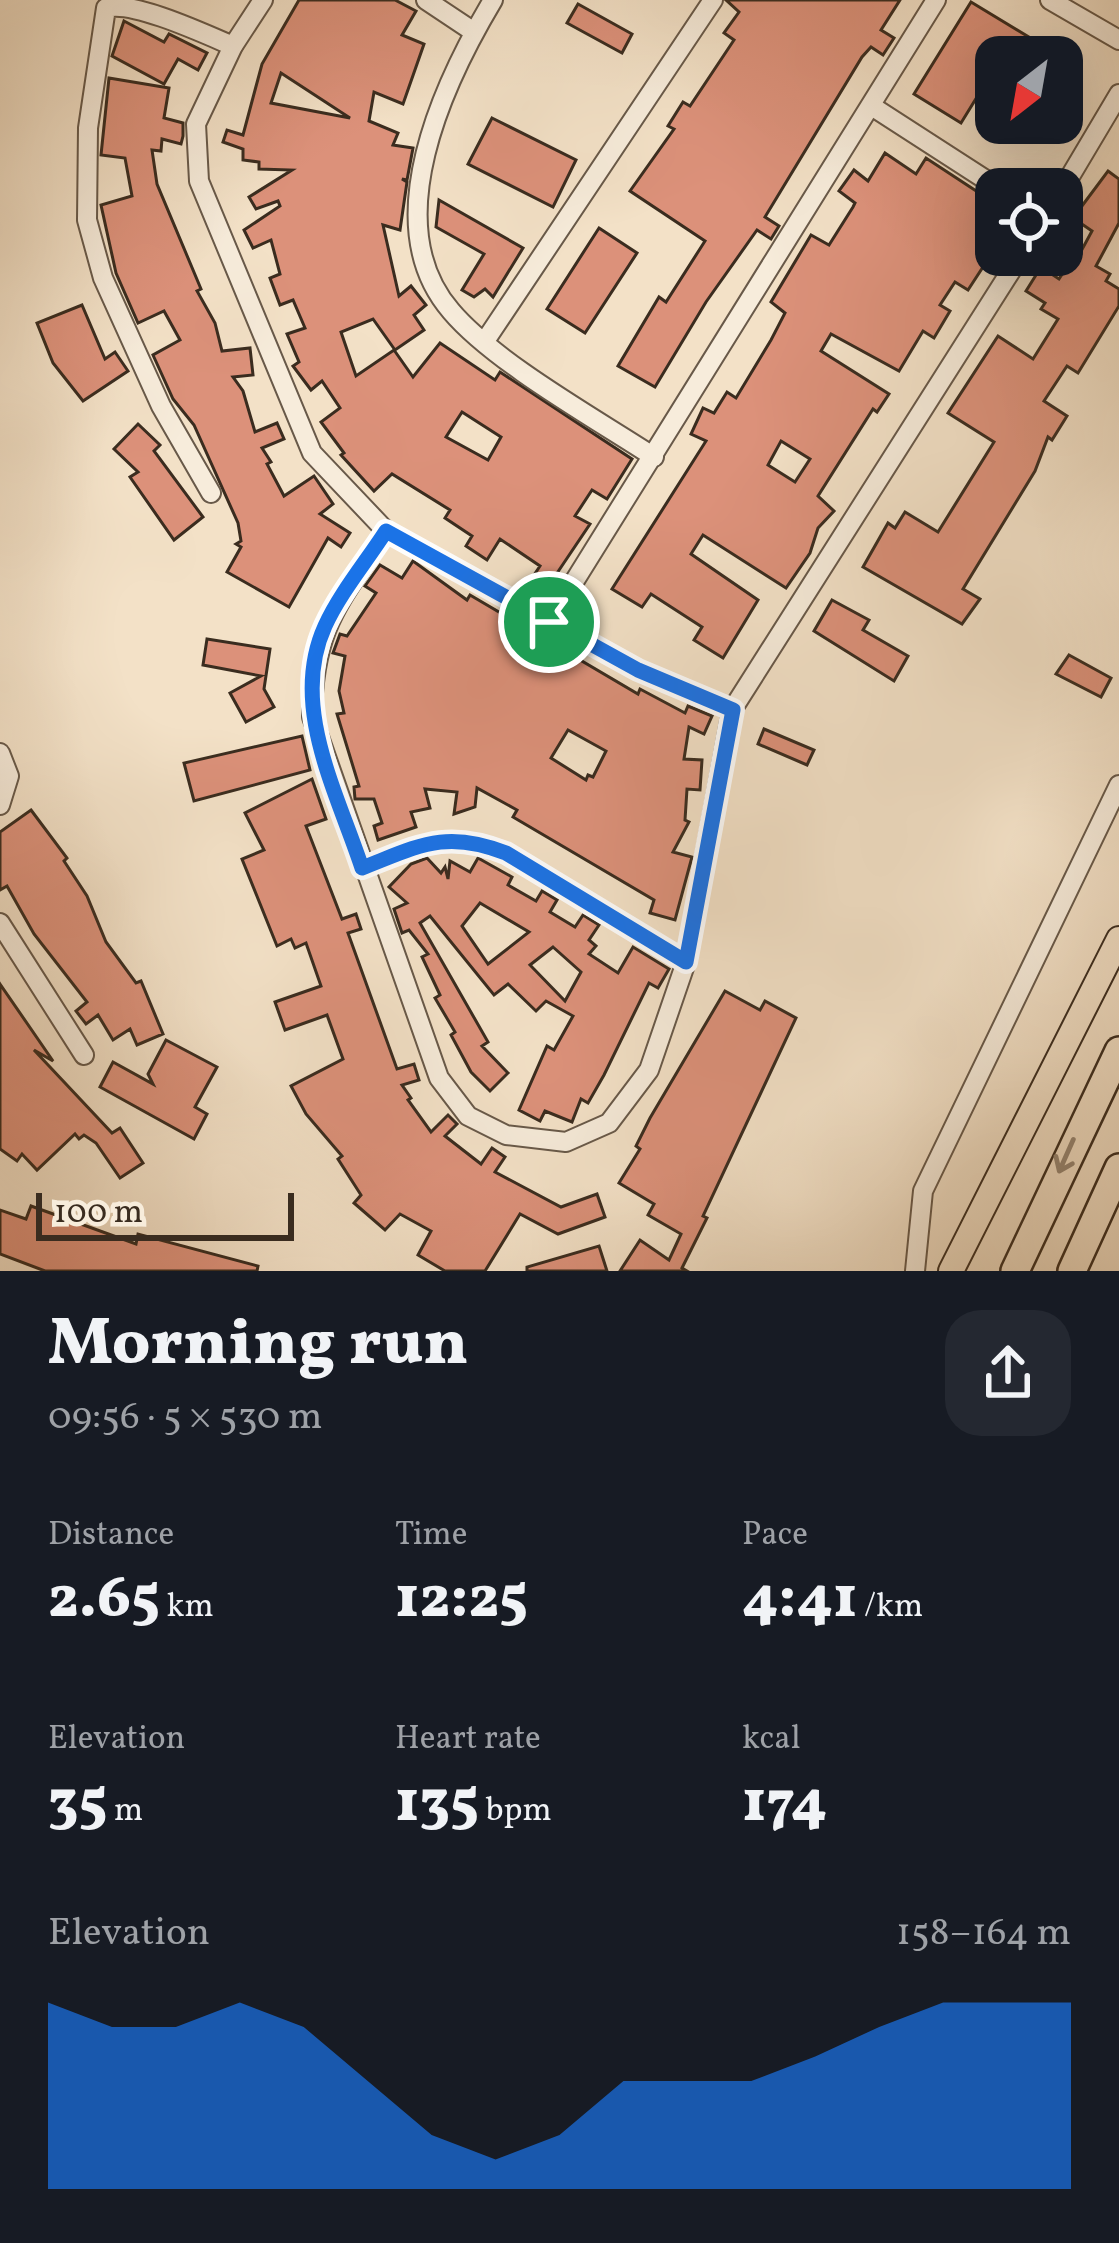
<!DOCTYPE html>
<html lang="en">
<head>
<meta charset="utf-8">
<style>
	:root { --surface:#171b24; --page:#242831; --text:#f1f3f6; --muted:#9ea1a6; --accent:#1a73e8 }
	body { margin:0; font-family:Vollkorn,serif; background:var(--page); color:var(--text); height:100vh; display:flex; flex-direction:column; font-size:45px; white-space:nowrap }
	* { box-sizing:border-box; margin:0 }
	p { font-size:39px; color:var(--muted) }
	.icon { flex:none; width:66px; height:66px; fill:none; stroke:currentColor; stroke-width:2; stroke-linecap:round; stroke-linejoin:round }
	.map { position:relative; height:1271px; overflow:hidden }
	.details { display:flex; flex-direction:column; background:var(--surface); flex:1 }
	.details>* { flex:none }
	.needle { width:78px; rotate:211deg }
	.fabs { position:absolute; left:975px; top:36px; display:grid; gap:24px }
	.fabs a { display:grid; place-items:center; width:108px; height:108px; border-radius:24px; background:var(--surface); box-shadow:0 12px 48px #0002; font-size:60px }
	.scale { position:absolute; left:36px; bottom:30px; width:258px; box-sizing:border-box; padding-left:12px; border:6px solid #3a2c1f; border-top:0; font-size:33px; line-height:42px; white-space:nowrap; color:#3a2c1f; -webkit-text-stroke:9px #f7ecdb; paint-order:stroke }
	.pin { position:absolute; display:grid; place-items:center; width:102px; height:102px; color:#fff; margin:-51px; border:6px solid #fff; border-radius:50%; box-shadow:0 3px 12px #0007 }
	.round { display:grid; place-items:center; flex:none; width:126px; height:126px; border-radius:36px; background:var(--page) }
	.summary { display:flex; align-items:center; justify-content:space-between; height:204px; padding:0 48px }
	h1 { font-size:66px; font-weight:800; line-height:90px }
	.metrics { display:grid; grid-template-columns:repeat(3,1fr); gap:18px; height:204px; padding:12px 48px }
	.metrics div { display:grid; align-content:center }
	.metrics b { font-size:60px; font-weight:800 }
	.metrics small { font-size:33px; font-weight:400 }
	.metrics p { font-size:33px }
	.chart { height:336px; padding:24px 48px }
	.chart p { display:flex; justify-content:space-between }
	.chart svg { width:100%; height:216px; margin-top:12px; fill:var(--accent); opacity:.7 }
	.map>svg:first-child { display:block }
	.building { fill:#dc917a; stroke:#3a2c1f; stroke-width:3; fill-rule:evenodd }
	.lines { fill:none; stroke-linecap:round; stroke-linejoin:round }
	.minor-casing { stroke:#685949; stroke-width:22 }
	.major-casing { stroke:#3a2c1f; stroke-width:28 }
	.highway-casing { stroke:#3a2c1f; stroke-width:32 }
	.minor { stroke:#f7ecdb; stroke-width:18 }
	.major { stroke:#f3e1c7; stroke-width:24 }
	.highway { stroke:#f3e1c7; stroke-width:27 }
	.oneway { stroke:#968673 }
	.route-casing { stroke:#fff; stroke-width:24 }
	.route { stroke:#1a73e8; stroke-width:15 }
</style>
</head>
<body>
<div class="map">
<svg width="1119" height="1271" viewBox="0 0 1119 1271">
	<rect width="100%" height="100%" fill="#f3e1c7"/>
	<filter id="stains"><feTurbulence type="fractalNoise" baseFrequency=".00167" numOctaves="4"/><feColorMatrix values="0 0 0 0 .2 0 0 0 0 .09 0 0 0 0 .02 0 0 0 .5 -.17"/></filter>
	<radialGradient id="worn" r=".72"><stop offset=".6" stop-color="#630" stop-opacity="0"/><stop offset="1" stop-color="#630" stop-opacity=".3"/></radialGradient>
	<!-- building -->
	<g class="building">
		<path d="M299 0H395L416 11 402 35 424 44 403 104 374 92 369 121 398 133 393 145 413 148 407 180 402 179 407 182 400 230 383 225 399 296 411 286 426 305 414 315 424 330 395 350 373 319 341 332 356 376 394 350 413 377 440 343 495 380 500 372 632 459 607 499 592 490 575 516 590 524 545 591 530 581 540 566 500 539 487 560 466 546 472 536 445 518 450 510 392 474 374 491 341 455 344 453 321 422 340 408 322 381 311 390 293 366 299 362 287 334 305 328 293 300 280 305 270 278 280 274 271 240 253 248 244 230 280 206 278 201 256 209 249 197 292 170 259 169V162L243 160V149L223 142 227 130 243 135 262 64ZM281 73 350 118 271 103ZM462 412 501 437 488 460 446 437Z"/>
		<polygon points="726,0 900,0 881,30 894,38 883,55 871,47 862,57 765,217 779,226 771,239 757,230 706,302 655,387 618,366 659,297 666,302 705,241 630,191 674,129 668,126 683,102 690,106 734,40 724,33 739,12"/>
		<polygon points="971,2 1062,57 996,57 996,66 961,123 914,94"/>
		<polygon points="578,4 632,34 622,53 567,23"/>
		<polygon points="124,21 164,42 169,34 207,53 198,70 178,59 164,84 112,56"/>
		<polygon points="109,78 169,88 164,118 183,123 183,136 181,144 162,139 161,151 152,150 157,184 201,289 197,291 215,323 222,351 250,348 253,375 233,377 243,391 255,432 277,423 284,439 262,448 271,462 267,464 284,496 314,476 333,504 320,514 350,533 341,547 328,538 289,607 227,572 241,547 236,544 241,541 238,523 194,425 173,399 153,355 180,340 164,311 138,323 116,273 101,205 132,196 125,158 101,155"/>
		<polygon points="492,118 576,160 553,207 468,164"/>
		<path d="M885 153 916 174 926 158 996 204 991 229 996 232V247L968 290 955 282 940 305 950 311 934 338 923 331 899 371 831 334 821 351 889 394 877 412 873 409 818 496 834 511 818 528 810 553 786 588 703 535 691 554 758 600 723 658 694 640 702 627 651 594 642 607 612 589 706 441 691 434 703 408 714 413 727 392 736 398 771 340 785 313 771 302 811 235 829 245 853 207 855 203 839 191 854 170 868 181ZM781 441 810 459 795 482 768 465Z"/>
		<polygon points="1108,171 1119,179 1119,223 1096,266 1110,274 1106,281 1119,289 1119,306 1078,373 1067,366 1044,401 1067,416 1052,440 1048,437 1035,471 963,589 980,599 962,624 863,567 888,523 895,528 905,512 938,532 994,442 948,413 998,336 1033,359 1058,319 1041,309 1045,303 1026,291 1041,267 1059,279 1076,253 1079,255 1092,231 1073,218"/>
		<polygon points="439,200 523,248 493,297 485,289 474,297 462,290 484,254 436,227"/>
		<polygon points="599,228 637,253 585,333 547,309"/>
		<polygon points="82,305 105,359 115,352 128,371 83,401 53,363 37,323"/>
		<polygon points="138,424 160,445 154,451 203,517 174,540 130,477 138,472 114,449"/>
		<path d="M413 561 467 600 470 595 638 694 640 689 685 713 688 706 712 716 704 734 689 727 684 759 702 760 700 790 687 789 685 820 689 822 673 852 692 857 675 920 650 913 654 900 513 817 517 810 477 788 475 807 454 814 457 792 425 789 430 808 411 812 416 827 378 840 374 826 382 823 374 799H355L354 787 359 786 337 714 344 713 339 691 345 656 333 653 340 634 347 636 376 593 365 586 380 565 402 578ZM568 730 606 751 593 777 588 775 586 780 551 758Z"/>
		<polygon points="832,600 869,620 863,630 908,656 894,681 814,631"/>
		<polygon points="207,639 270,649 264,689 274,707 246,722 230,693 261,676 203,665"/>
		<polygon points="1069,655 1111,678 1101,697 1056,674"/>
		<polygon points="764,729 814,750 807,765 758,744"/>
		<polygon points="302,736 310,770 194,801 184,763"/>
		<polygon points="312,779 326,819 306,826 342,919 356,914 361,929 348,933 397,1069 414,1064 419,1080 402,1085 411,1098 408,1100 431,1132 448,1115 457,1124 445,1136 481,1164 492,1148 505,1157 495,1172 561,1207 597,1194 605,1217 558,1234 520,1214 485,1271 445,1271 418,1255 431,1231 400,1214 385,1230 354,1203 361,1195 338,1159 342,1156 306,1114 291,1086 343,1059 327,1015 285,1030 275,1002 321,986 306,943 295,948 291,939 277,946 242,859 264,850 245,813"/>
		<polygon points="31,810 67,858 64,861 87,896 106,942 136,983 141,981 163,1034 137,1045 130,1029 113,1040 98,1015 86,1024 76,1011 87,1002 34,934 7,886 0,890 0,832"/>
		<path d="M427 858 441 873 445 867 448 879 450 861 470 872 478 858 512 877 508 885 536 901 542 891 557 900 550 912 575 927 583 915 599 925 589 940 596 946 589 954 618 973 633 947 669 969 658 988 649 983 604 1075 588 1103 581 1099 572 1122 545 1111 540 1121 519 1110 547 1046 554 1050 573 1016 546 1001 536 1011 508 984 494 995 430 916 420 923 488 1042 482 1046 508 1073 490 1091 471 1072 451 1035 455 1032 435 998 440 995 422 957 428 954 409 930 402 933 394 909 407 903 389 887 411 864ZM480 903 529 932 488 964 462 926ZM553 947 581 972 565 1001 530 965Z"/>
		<polygon points="0,984 53,1061 34,1050 112,1133 120,1128 143,1163 120,1178 96,1143 84,1135 79,1139 75,1134 37,1170 22,1154 17,1161 0,1149"/>
		<polygon points="725,991 760,1010 765,1001 796,1018 703,1216 707,1218 682,1268 687,1271 620,1271 640,1240 669,1260 681,1234 648,1215 654,1204 619,1183 640,1149 636,1146 650,1118"/>
		<polygon points="166,1040 217,1067 195,1107 207,1114 194,1139 100,1087 113,1062 153,1084 148,1074"/>
		<polygon points="31,1206 136,1244 138,1234 258,1266 257,1271 45,1271 0,1254 0,1210 26,1219"/>
		<polygon points="599,1246 607,1271 527,1271 527,1267"/>
	</g>
	<g class="lines">
		<!-- minor casing -->
		<g class="minor-casing">
			<g id="minor">
				<polyline points="263,0 233,46 196,124 199,181 312,453 386,531 638,670 732,710"/>
				<polyline points="426,0 474,32"/>
				<path d="M493 0C444 82 376 224 451 311 494 362 596 419 654 457"/>
				<polyline points="1050,0 1119,40"/>
				<polyline points="873,107 1000,189"/>
				<polyline points="1062,190 1119,94"/>
				<polyline points="485,341 713,0"/>
				<path d="M211 493 161 406 103 278 87 220 88 128 106 8C132 0 205 34 233 46"/>
				<path d="M386 531C339 604 313 627 312 717L439 1078 468 1116 506 1135 566 1142 609 1123 649 1070 686 962 732 710 1021 255"/>
				<polyline points="549,622 936,0"/>
				<polyline points="0,753 9,776 0,805"/>
				<path d="M362 868C419 846 445 829 506 853L686 962"/>
				<polyline points="0,923 84,1055"/>
				<polyline points="915,1271 923,1191 1119,785"/>
			</g>
		</g>
		<!-- major casing -->
		<g class="major-casing">
			<polyline id="major" points="951,1271 1119,939"/>
		</g>
		<!-- highway casing -->
		<g class="highway-casing">
			<g id="highway">
				<polyline points="1015,1271 1119,1051"/>
				<polyline points="1072,1271 1119,1168"/>
			</g>
		</g>
		<!-- minor -->
		<use href="#minor" class="minor"/>
		<!-- major -->
		<use href="#major" class="major"/>
		<!-- highway -->
		<use href="#highway" class="highway"/>
	</g>
	<!-- one-way arrows -->
	<defs><path id="oneway-shaft" d="M-6 0H5M1.5-3L5.5 0L1.5 3" fill="none" stroke-width="1.6" stroke-linecap="round" stroke-linejoin="round" transform="scale(3)"/></defs>
	<use class="oneway" href="#oneway-shaft" transform="translate(1066 1156) rotate(114)"/>
	<g class="lines">
		<!-- route casing -->
		<g class="route-casing">
			<path id="route" d="M386 531 638 670 733 710 686 962 506 853C445 829 419 846 362 868 337 792 289 705 325 626 340 593 366 562 386 531Z"/>
		</g>
		<!-- route -->
		<use href="#route" class="route"/>
	</g>
	<rect width="100%" height="100%" filter="url(#stains)"/>
	<rect width="100%" height="100%" fill="url(#worn)"/>
</svg>
<div class="fabs">
<a><svg class="needle" viewBox="-14 -14 28 28"><path d="M0-13l5 13h-10z" fill="#e53935"/><path d="M0 13l5-13h-10z" fill="#9ea1a6"/></svg></a>
<a><svg class="icon" aria-label="locate" viewBox="0 0 24 24"><circle cx="12" cy="12" r="6"/><path d="M12 2v4M12 18v4M2 12h4M18 12h4"/></svg></a>
</div>
<div class="scale">100 m</div>
<div class="pin" style="left:549px;top:622px;background:#1e9e55"><svg class="icon" aria-label="arrive" viewBox="0 0 24 24"><path d="M6 21V4h12l-3 4 3 4H6"/></svg></div>
</div>
<section class="details">
<div class="summary"><div><h1>Morning run</h1><p>09:56 · 5 × 530 m</p></div><a class="round"><svg class="icon" aria-label="share" viewBox="0 0 24 24"><path d="M12 15V3M7 8l5-5 5 5M5 13v7h14v-7"/></svg></a></div>
<div class="metrics">
<div><p>Distance</p><b>2.65<small> km</small></b></div>
<div><p>Time</p><b>12:25</b></div>
<div><p>Pace</p><b>4:41<small> /km</small></b></div>
</div>
<div class="metrics">
<div><p>Elevation</p><b>35<small> m</small></b></div>
<div><p>Heart rate</p><b>135<small> bpm</small></b></div>
<div><p>kcal</p><b>174</b></div>
</div>
<div class="chart"><p><span>Elevation</span>158–164 m</p>
<svg viewBox="0 0 160 44" preserveAspectRatio="none"><path d="M0 44V6L10 11L20 11L30 6L40 11L50 22L60 33L70 38L80 33L90 22L100 22L110 22L120 17L130 11L140 6L150 6L160 6V44z"/></svg>
</div>
</section>
</body>
</html>
